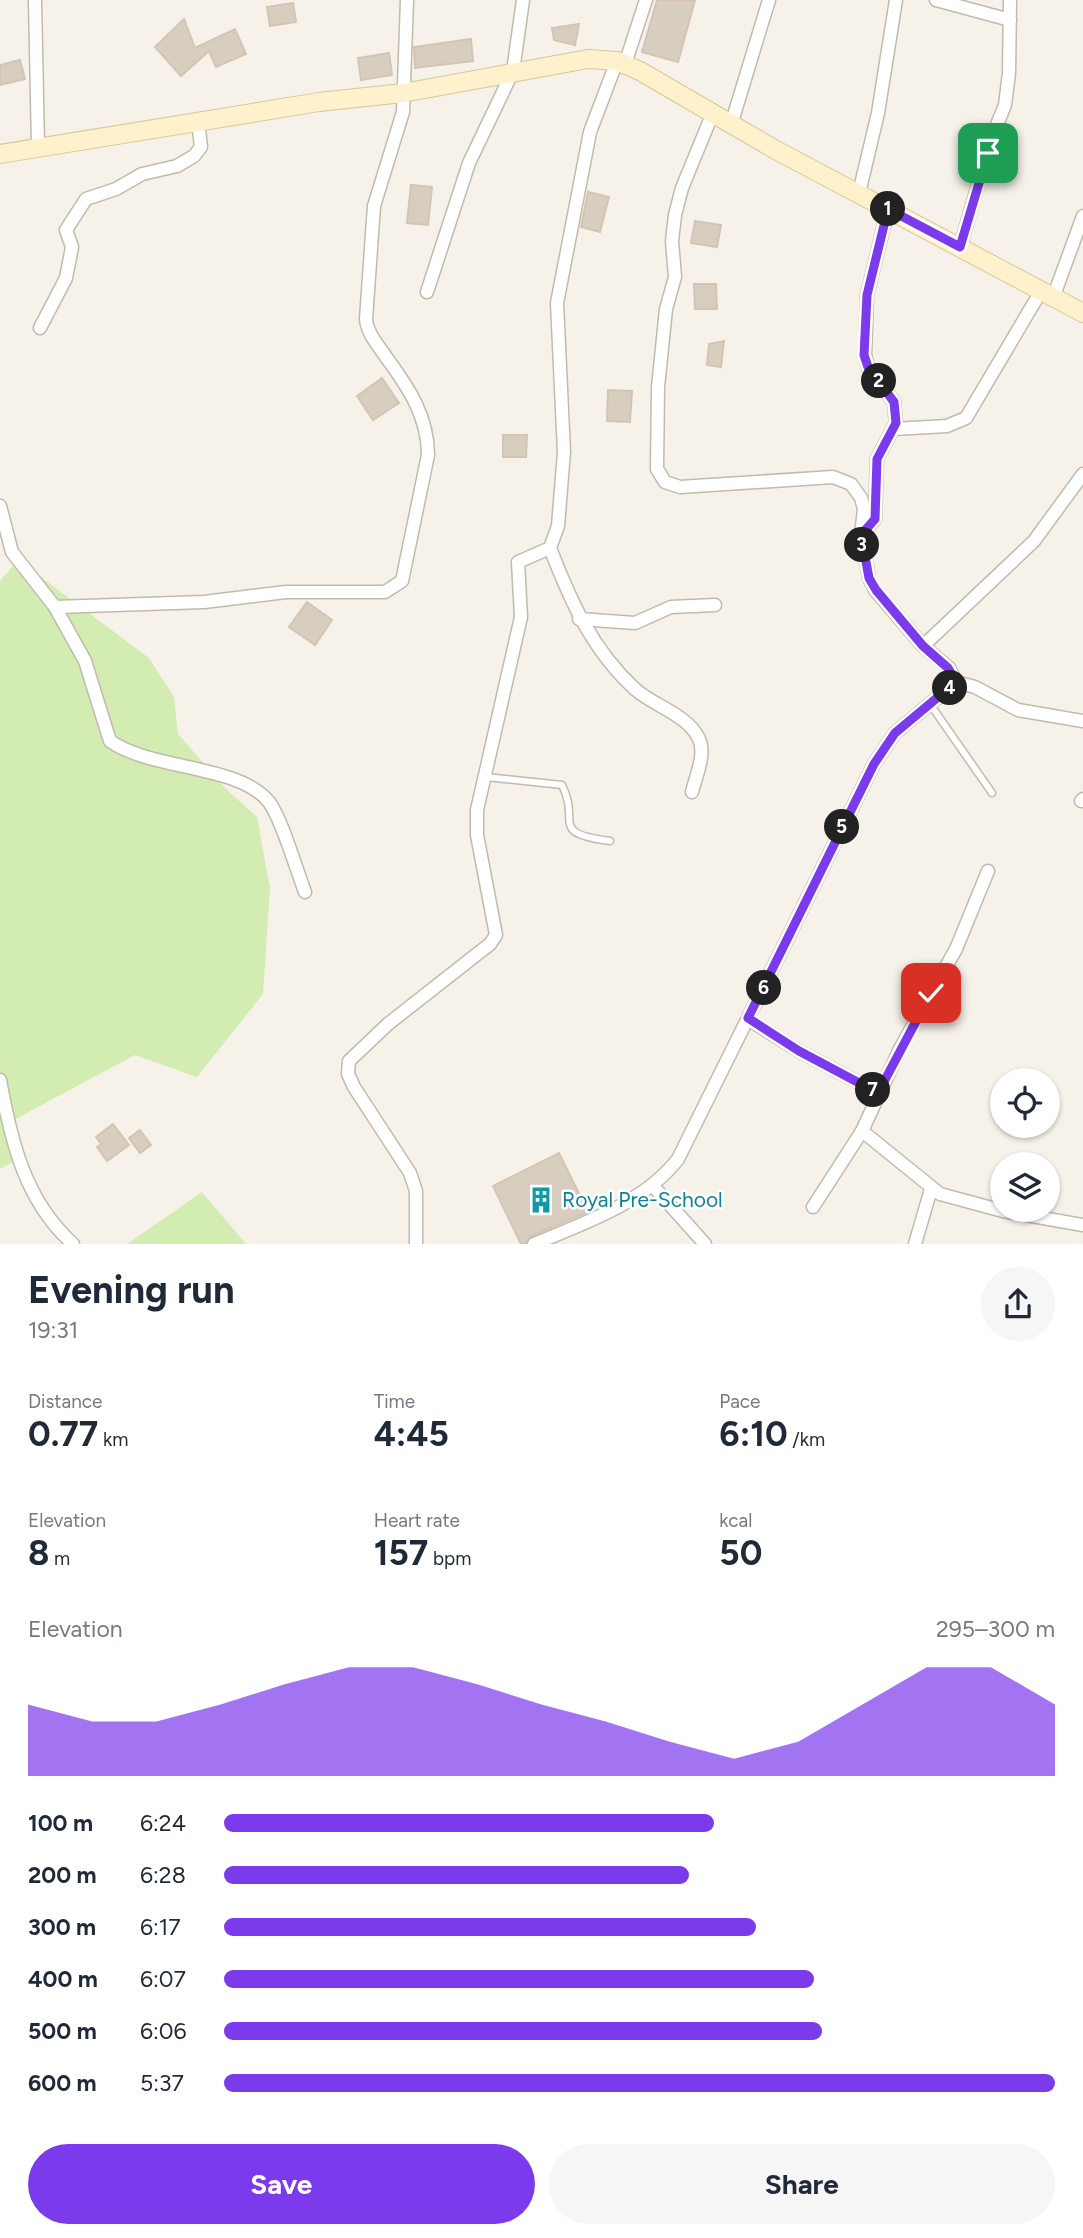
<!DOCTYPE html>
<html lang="en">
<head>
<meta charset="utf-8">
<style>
	:root { --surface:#fff; --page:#f6f6f7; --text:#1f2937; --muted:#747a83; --accent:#7c3aed }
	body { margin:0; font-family:Figtree,sans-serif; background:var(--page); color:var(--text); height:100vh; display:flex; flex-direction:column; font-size:26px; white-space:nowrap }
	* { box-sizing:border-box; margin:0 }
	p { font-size:23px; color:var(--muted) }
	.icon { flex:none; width:38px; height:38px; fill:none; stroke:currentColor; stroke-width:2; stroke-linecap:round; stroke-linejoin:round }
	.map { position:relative; height:1244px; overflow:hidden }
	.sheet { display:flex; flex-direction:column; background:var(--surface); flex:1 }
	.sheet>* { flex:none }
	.buttons { position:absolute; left:990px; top:1068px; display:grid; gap:14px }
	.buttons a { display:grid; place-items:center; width:70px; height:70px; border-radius:50%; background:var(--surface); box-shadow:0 2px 5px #0004; font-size:35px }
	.pin { position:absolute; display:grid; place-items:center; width:60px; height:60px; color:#fff; margin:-30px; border-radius:14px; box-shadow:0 4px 10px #0006 }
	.km { position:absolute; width:35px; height:35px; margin:-18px; border-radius:50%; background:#222; color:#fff; font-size:19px; line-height:35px; text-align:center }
	.round { display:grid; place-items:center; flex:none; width:74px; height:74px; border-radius:37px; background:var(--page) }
	.headline { display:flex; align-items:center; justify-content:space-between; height:119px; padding:0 28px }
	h1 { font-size:38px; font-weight:700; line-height:52px }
	.figures { display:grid; grid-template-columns:repeat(3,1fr); gap:10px; height:119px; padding:7px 28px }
	.figures div { display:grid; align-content:center }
	.figures b { font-size:35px; font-weight:700 }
	.figures small { font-size:19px; font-weight:400 }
	.figures p { font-size:19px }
	.chart { height:196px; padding:14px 28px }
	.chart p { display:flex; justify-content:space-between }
	.chart svg { width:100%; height:126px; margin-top:7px; fill:var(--accent); opacity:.7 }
	.button { display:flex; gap:14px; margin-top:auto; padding:14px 28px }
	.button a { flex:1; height:80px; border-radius:42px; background:var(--accent); color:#fff; font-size:28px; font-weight:700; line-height:80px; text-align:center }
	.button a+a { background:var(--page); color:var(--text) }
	ul { padding:0 28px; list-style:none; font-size:23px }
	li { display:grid; grid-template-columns:112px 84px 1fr; align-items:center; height:52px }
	li i { height:18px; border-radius:9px; background:var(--accent) }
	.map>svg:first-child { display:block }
	.green { fill:#d3ecb1 }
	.building { fill:#d8cebf; stroke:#d3c5b2; stroke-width:2 }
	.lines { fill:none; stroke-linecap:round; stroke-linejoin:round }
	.lane-casing { stroke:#c2baac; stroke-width:9 }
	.street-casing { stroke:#c2baac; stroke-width:15 }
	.secondary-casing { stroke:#d8c698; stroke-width:20 }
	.lane { stroke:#fff; stroke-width:6 }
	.street { stroke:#fff; stroke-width:12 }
	.secondary { stroke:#fff1cb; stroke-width:18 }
	.route-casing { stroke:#fff; stroke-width:14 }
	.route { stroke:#7c3aed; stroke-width:9 }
	.labels { text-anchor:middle; stroke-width:5; stroke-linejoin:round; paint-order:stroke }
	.culture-label { font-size:21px; fill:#0d838f; stroke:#fff; text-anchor:start }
</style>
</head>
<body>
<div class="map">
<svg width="1083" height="1244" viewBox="0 0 1083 1244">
	<rect width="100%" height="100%" fill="#f6f2ea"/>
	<!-- green -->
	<g class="green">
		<polygon points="13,566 33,571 149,658 174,697 178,734 226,789 257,817 270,888 263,994 197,1077 135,1055 8,1123 18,1159 0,1169 0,581"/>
		<polygon points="202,1192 246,1244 127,1244"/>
	</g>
	<!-- building -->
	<g class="building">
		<polygon points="657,0 695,0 678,62 642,52"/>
		<polygon points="293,3 296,22 270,26 267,7"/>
		<polygon points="184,19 195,48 235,29 246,54 216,67 209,51 181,76 155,47"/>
		<polygon points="579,24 575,45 554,40 552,28"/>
		<polygon points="471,39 473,61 415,68 414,47"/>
		<polygon points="389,53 392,75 361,80 358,58"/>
		<polygon points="20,60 25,79 0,85 0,65"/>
		<polygon points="411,185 432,187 428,225 407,223"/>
		<polygon points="588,192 609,197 600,232 581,227"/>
		<polygon points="695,221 721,225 717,247 691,243"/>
		<polygon points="694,284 716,284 717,309 695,309"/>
		<polygon points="724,341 721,367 707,365 709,344"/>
		<polygon points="382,378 399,403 373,420 357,396"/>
		<polygon points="608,390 632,391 630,422 607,421"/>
		<polygon points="503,435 527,435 526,457 503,457"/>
		<polygon points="307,602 332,620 315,645 289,627"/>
		<polygon points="113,1124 129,1145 107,1161 97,1147 101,1144 96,1137"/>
		<polygon points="140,1130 151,1145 140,1153 129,1138"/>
		<polygon points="559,1153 588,1212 531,1236 525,1244 521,1244 493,1186"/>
	</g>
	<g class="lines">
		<!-- lane casing -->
		<g class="lane-casing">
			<g id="lane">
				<polyline points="930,704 992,793"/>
				<path d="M486 777 562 785C581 822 548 833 610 841"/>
			</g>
		</g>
		<!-- street casing -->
		<g class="street-casing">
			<g id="street">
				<polyline points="35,0 38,146"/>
				<polyline points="936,0 1010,20"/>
				<polyline points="625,64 646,0"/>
				<polyline points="731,125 769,0"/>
				<polyline points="859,193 878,113 896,0"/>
				<polyline points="960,247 992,137 1005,105 1009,73 1010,0"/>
				<polyline points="427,292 469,163 513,71 523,0"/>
				<polyline points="1053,298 1083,216"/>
				<polyline points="40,328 66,278 72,247 66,230 86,199 116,189 142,174 177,166 194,156 201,147 198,121"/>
				<polyline points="894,429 947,426 966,418 1041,291"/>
				<path d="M0 506 12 552 55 607 85 661 110 741C153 771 239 764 269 802 282 819 296 869 305 892"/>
				<polyline points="861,535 875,519 877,459 896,423 894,402 868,367 865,355 867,295 888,209"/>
				<path d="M550 548C571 602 592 650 636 690 655 706 689 716 699 739 706 754 696 776 692 792"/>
				<path d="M55 607 204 602 286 592H385L402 581 428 455C428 416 408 387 386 357 378 345 367 333 366 319L374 206 403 112 407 0"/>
				<polyline points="579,619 635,623 671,607 715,605"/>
				<polyline points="923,646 1034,541 1083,474"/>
				<polyline points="956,682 975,687 1018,710 1083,721"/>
				<polyline points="1081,801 1083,799"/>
				<polyline points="748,1019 799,1051 878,1093"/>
				<path d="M0 1080C11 1141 25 1201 73 1244"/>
				<polyline points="862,1131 940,1194 1003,1211 1083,1225"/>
				<polyline points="653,1186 705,1244"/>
				<polyline points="813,1207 862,1131 900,1049 956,949 988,871"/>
				<polyline points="416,1244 416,1191 410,1173 354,1087 348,1074 349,1061 388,1024 490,944 496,935 477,835 477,810 521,617 518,562 550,548 558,526 564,452 557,303 590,132 617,61"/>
				<path d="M534 1244C584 1223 644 1203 678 1159L874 764 895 733 956 682 949 668 923 646 875 590 869 578 861 535 864 509 861 498 851 484 833 477 680 487 665 482 657 469 658 387 666 309 675 277 672 241 675 215 682 188 712 115"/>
				<polyline points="915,1244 931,1189"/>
			</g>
		</g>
		<!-- secondary casing -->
		<g class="secondary-casing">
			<polyline id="secondary" points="0,154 319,102 403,93 588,59 617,61 640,71 774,149 1083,313"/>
		</g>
		<!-- lane -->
		<use href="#lane" class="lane"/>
		<!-- street -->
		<use href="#street" class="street"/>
		<!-- secondary -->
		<use href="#secondary" class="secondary"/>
	</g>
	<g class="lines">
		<!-- route casing -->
		<g class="route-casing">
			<polyline id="route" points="931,993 878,1093 799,1051 748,1018 874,764 895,733 956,682 948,668 923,646 876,590 869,578 861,535 875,519 877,459 896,423 894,402 868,367 864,355 867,295 888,209 960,247 988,153"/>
		</g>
		<!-- route -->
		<use href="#route" class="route"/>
	</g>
	<!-- icons -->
	<defs>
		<g id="building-bare" transform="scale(2.1)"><path d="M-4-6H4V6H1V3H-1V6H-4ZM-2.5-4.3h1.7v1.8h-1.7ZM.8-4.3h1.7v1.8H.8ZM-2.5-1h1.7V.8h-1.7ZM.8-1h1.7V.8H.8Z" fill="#0f9aa8" stroke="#fff" stroke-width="2.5" paint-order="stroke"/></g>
	</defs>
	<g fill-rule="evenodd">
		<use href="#building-bare" x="541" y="1200"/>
	</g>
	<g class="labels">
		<!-- culture labels -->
		<g class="culture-label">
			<text x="562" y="1207">Royal Pre-School</text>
		</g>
	</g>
</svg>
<div class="buttons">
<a><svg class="icon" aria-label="locate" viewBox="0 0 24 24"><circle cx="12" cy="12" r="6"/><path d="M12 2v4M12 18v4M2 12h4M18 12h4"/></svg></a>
<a><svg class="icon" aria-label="layers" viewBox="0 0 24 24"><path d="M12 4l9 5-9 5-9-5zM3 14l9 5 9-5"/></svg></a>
</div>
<div class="pin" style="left:988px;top:153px;background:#1e9e55"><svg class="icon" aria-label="arrive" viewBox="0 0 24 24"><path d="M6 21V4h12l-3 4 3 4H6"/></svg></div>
<div class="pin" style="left:931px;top:993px;background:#d93025"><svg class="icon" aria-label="check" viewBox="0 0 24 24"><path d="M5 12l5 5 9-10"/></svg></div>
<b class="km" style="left:888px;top:209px">1</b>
<b class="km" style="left:879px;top:381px">2</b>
<b class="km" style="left:862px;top:545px">3</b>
<b class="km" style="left:950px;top:688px">4</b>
<b class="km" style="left:842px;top:827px">5</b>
<b class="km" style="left:764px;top:988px">6</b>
<b class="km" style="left:873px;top:1090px">7</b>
</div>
<section class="sheet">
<div class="headline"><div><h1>Evening run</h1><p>19:31</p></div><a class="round"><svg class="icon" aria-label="share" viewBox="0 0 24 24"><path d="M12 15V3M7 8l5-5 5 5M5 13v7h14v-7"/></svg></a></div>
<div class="figures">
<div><p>Distance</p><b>0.77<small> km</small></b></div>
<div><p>Time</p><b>4:45</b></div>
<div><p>Pace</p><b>6:10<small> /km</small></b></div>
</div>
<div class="figures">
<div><p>Elevation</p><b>8<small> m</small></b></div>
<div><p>Heart rate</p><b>157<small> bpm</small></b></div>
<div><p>kcal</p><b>50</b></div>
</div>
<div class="chart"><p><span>Elevation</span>295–300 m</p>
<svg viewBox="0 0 160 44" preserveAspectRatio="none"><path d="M0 44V19L10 25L20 25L30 19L40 12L50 6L60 6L70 12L80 19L90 25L100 32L110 38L120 32L130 19L140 6L150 6L160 19V44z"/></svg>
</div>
<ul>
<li><b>100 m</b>6:24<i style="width:59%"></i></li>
<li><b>200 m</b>6:28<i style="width:56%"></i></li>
<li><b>300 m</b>6:17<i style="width:64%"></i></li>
<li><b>400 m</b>6:07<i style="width:71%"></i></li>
<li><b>500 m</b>6:06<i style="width:72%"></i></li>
<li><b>600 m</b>5:37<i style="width:100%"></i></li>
</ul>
<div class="button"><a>Save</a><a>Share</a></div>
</section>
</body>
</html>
